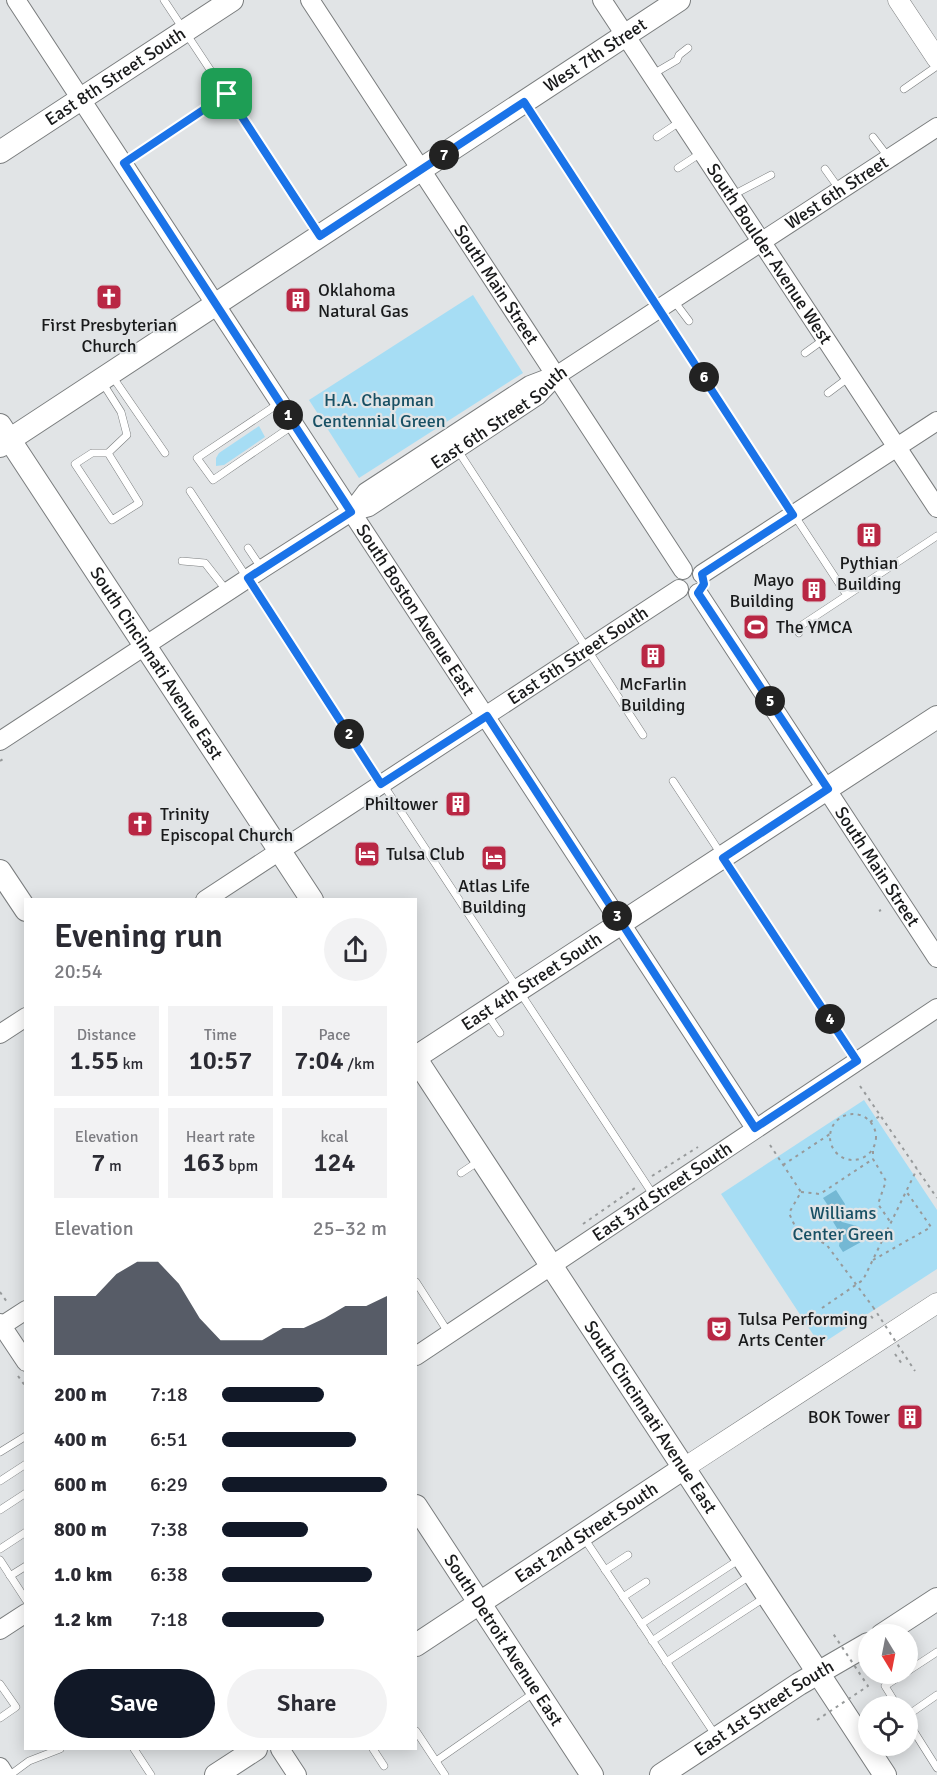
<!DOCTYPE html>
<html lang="en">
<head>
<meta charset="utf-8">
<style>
	:root { --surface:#fff; --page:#f2f2f3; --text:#2b2b33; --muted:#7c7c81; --accent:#111827 }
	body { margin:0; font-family:Signika,sans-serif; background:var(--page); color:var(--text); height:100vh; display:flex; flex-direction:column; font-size:22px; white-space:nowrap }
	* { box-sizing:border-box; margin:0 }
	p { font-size:20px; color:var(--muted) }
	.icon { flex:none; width:33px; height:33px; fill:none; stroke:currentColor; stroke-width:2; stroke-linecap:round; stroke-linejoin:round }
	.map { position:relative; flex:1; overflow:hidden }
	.details { position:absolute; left:24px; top:898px; width:393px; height:852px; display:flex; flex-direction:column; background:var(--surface); border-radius:0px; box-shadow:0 3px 15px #0003 }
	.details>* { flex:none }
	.needle { width:39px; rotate:170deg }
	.fabs { position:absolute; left:858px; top:1624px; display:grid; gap:12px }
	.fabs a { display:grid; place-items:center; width:60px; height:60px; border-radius:50%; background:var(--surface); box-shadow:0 3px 15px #0003; font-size:30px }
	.pin { position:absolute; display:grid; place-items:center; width:51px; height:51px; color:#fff; margin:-26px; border-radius:12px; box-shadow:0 3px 9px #0006 }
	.km { position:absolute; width:30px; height:30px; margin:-15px; border-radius:50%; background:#222; color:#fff; font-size:16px; line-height:30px; text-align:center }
	.round { display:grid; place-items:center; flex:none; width:63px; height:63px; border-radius:32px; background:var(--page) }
	.summary { display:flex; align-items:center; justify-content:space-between; height:102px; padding:0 30px }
	h1 { font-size:33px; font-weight:600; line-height:45px }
	.figures { display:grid; grid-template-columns:repeat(3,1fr); gap:9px; height:102px; padding:6px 30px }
	.figures div { display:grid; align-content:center; border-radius:0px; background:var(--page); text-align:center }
	.figures b { font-size:26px; font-weight:600 }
	.figures small { font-size:16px; font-weight:400 }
	.figures p { font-size:16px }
	.chart { height:168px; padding:12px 30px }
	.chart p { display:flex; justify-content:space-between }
	.chart svg { width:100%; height:108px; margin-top:6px; fill:var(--accent); opacity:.7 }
	.action { display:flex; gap:12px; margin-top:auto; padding:12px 30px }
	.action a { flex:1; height:69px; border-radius:36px; background:var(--accent); color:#fff; font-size:24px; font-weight:600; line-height:69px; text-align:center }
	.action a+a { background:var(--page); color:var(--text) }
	ul { padding:0 30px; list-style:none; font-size:20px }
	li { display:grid; grid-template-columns:96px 72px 1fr; align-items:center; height:45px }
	li i { height:15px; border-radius:8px; background:var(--accent) }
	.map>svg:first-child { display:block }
	.green { fill:#a6ddf4 }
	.water { fill:#74b8d4 }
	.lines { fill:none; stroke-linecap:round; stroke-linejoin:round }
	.service-casing { stroke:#7a7d7e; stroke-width:8 }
	.tertiary-casing { stroke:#7a7d7e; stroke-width:20 }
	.secondary-casing { stroke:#7a7d7e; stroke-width:21 }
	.primary-casing { stroke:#7a7d7e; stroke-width:24 }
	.path { stroke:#979a9b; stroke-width:2; stroke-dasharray:3 4.5; stroke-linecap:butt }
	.service { stroke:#fff; stroke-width:7 }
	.tertiary { stroke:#fff; stroke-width:18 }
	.secondary { stroke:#fff; stroke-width:20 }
	.primary { stroke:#fff; stroke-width:22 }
	.path-bridge { stroke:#979a9b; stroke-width:2; stroke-dasharray:3 4.5; stroke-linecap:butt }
	.route-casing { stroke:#fff; stroke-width:12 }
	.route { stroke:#1a73e8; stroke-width:8 }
	.labels { text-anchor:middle; stroke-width:4.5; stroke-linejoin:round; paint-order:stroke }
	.street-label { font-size:18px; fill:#191a1b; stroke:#e1e4e6 }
	.poi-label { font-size:18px; fill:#191a1b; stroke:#e1e4e6; text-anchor:start }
	.park-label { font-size:18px; fill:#185064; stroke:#e1e4e6 }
</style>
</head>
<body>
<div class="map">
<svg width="937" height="1775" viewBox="0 0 937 1775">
	<rect width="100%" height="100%" fill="#e1e4e6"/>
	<!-- green -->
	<g class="green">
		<polygon points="473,295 523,373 359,478 309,400"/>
		<polygon points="259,426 265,437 224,465 216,466 216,458 219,453"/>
		<polygon points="864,1100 937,1210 937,1269 820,1345 721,1194"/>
	</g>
	<!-- water -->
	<polygon class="water" points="836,1190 845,1204 839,1217 842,1222 857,1226 862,1234 861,1242 843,1252 839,1246 841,1235 832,1220 823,1212 827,1204 823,1198"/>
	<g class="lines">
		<!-- service casing -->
		<g class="service-casing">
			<g id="service">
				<polyline points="164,0 319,234"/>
				<polyline points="653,74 677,60 679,55 688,48"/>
				<polyline points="904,89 937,66"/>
				<polyline points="525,104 844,591"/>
				<polyline points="657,137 681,121"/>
				<polyline points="873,137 889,158"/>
				<polyline points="124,163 227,95"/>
				<polyline points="678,168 701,153"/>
				<polyline points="825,169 840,190"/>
				<polyline points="733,195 771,175"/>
				<polyline points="674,301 689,321"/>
				<polyline points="805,353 823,340"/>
				<polyline points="112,376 165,453"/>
				<polyline points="102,382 121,412 127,435 108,453 92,453 75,464 112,520 139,503 108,453"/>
				<polyline points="828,393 848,378"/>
				<polyline points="278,404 197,458 213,480 292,426"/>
				<polyline points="457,449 643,735"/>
				<polyline points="190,491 654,1196"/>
				<polyline points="248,548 262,569"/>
				<polyline points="182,561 205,563 227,591"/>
				<polyline points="799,633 796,629 937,536"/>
				<polyline points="673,781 857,1061"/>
				<polyline points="488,1015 500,1033"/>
				<polyline points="461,1173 479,1161"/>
				<polyline points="416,1282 448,1332"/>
				<polyline points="0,1452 26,1436"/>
				<polyline points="0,1481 26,1464"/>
				<polyline points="0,1510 26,1493"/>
				<polyline points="584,1538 716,1736"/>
				<polyline points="0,1549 26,1532"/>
				<polyline points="0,1560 26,1600"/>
				<polyline points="605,1570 628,1555"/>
				<polyline points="10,1576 26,1566"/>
				<polyline points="623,1597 646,1582"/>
				<polyline points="641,1624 740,1559"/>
				<polyline points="652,1641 751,1575"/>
				<polyline points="666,1662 764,1598"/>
				<polyline points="908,1671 937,1652"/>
				<polyline points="0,1684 16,1707 0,1718"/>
				<polyline points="898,1707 885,1686 903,1674"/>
				<polyline points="908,1715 937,1695"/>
				<polyline points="908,1722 937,1768"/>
				<polyline points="416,1731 445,1775"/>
				<polyline points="134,1749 151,1775"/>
				<polyline points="373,1749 384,1766"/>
				<polyline points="436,1761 535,1692"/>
				<polyline points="10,1775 29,1761 60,1749"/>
			</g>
		</g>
		<!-- tertiary casing -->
		<g class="tertiary-casing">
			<g id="tertiary">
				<path id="s1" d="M16 0 755 1128"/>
				<path id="s2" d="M310 0 683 570"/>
				<path id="s3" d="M602 0 937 508"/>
				<polyline points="351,512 366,492 530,385 551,377"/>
				<polyline points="702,574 937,421"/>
				<path id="s4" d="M698 593 937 958"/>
				<path id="s5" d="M0 741 262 569 351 512 369 507 537 396 556 376 937 127"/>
				<path id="s6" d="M205 900 679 589"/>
				<polyline points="0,1034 26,1017"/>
				<polyline points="0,1323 26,1362"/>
				<polyline points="0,1327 26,1310"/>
				<path id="s7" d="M416 1356 937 1008"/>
				<polyline points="0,1630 26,1613"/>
				<polyline points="280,1749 297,1775"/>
				<polyline points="0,1767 5,1775"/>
			</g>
		</g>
		<!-- secondary casing -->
		<g class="secondary-casing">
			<g id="secondary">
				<polyline points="898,0 937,59"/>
				<polyline points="684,1468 937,1303"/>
			</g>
		</g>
		<!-- primary casing -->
		<g class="primary-casing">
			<g id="primary">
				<path id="s8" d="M0 152 232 0"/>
				<path id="s9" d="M0 425 312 900"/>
				<path id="s10" d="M0 446 679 0"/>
				<polyline points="0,871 26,910"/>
				<path id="s11" d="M416 1057 937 717"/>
				<path id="s12" d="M416 1059 885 1775"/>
				<path id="s13" d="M416 1506 592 1775"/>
				<polyline points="882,1635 937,1599"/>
				<path id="s14" d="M416 1645 684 1468"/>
				<polyline points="216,1775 256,1749"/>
				<path id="s15" d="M661 1775 799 1684 868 1644"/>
			</g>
		</g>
		<!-- path -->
		<g class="path">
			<polyline points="0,761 6,757"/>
			<polyline points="879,911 881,910"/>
			<polyline points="860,1086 937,1198"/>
			<circle cx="853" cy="1137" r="23"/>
			<polyline points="870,1122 880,1116"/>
			<polyline points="770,1145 801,1192 789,1213 798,1233 826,1244 873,1307"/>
			<polyline points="873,1151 873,1159 886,1181 878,1204 891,1223"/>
			<polyline points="783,1165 830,1134"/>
			<polyline points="652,1176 698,1147"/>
			<polyline points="801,1192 820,1194 873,1159"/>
			<polyline points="583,1224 635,1188"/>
			<polyline points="873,1260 931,1227 906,1191"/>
			<polyline points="0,1292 7,1302"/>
			<polyline points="822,1308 863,1280 917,1169"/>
			<polyline points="871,1316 874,1320"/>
			<polyline points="895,1354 902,1364"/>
			<polyline points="18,1376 26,1387"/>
		</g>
		<!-- service -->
		<use href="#service" class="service"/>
		<!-- tertiary -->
		<use href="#tertiary" class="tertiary"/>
		<!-- secondary -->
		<use href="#secondary" class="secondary"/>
		<!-- primary -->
		<use href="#primary" class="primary"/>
		<!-- path-bridge -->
		<g class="path-bridge">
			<polyline points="873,1307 915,1371"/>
			<polyline points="817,1720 868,1686 832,1632"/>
		</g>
	</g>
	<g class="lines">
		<!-- route casing -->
		<g class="route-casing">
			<polygon id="route" points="227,94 320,236 524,102 793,515 702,574 704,584 698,593 828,789 723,858 857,1061 755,1128 487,716 381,784 248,578 351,512 124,163"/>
		</g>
		<!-- route -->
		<use href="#route" class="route"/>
	</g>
	<!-- icons -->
	<defs>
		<g id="church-square" transform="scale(1.35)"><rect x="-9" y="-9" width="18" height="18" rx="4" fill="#b92744" stroke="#e1e4e6"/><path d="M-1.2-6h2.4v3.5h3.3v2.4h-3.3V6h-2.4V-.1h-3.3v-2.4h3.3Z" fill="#fff"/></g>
		<g id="building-square" transform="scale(1.35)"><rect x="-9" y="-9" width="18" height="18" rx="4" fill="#b92744" stroke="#e1e4e6"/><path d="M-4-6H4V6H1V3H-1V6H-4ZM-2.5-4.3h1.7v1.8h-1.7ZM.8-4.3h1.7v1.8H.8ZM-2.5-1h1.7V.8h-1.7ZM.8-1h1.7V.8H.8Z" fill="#fff"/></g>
		<g id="stadium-square" transform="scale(1.35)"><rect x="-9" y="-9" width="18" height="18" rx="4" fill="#b92744" stroke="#e1e4e6"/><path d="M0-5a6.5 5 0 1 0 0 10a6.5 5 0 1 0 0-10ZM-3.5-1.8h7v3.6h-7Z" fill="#fff"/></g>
		<g id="hotel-square" transform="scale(1.35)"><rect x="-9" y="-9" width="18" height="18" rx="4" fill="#b92744" stroke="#e1e4e6"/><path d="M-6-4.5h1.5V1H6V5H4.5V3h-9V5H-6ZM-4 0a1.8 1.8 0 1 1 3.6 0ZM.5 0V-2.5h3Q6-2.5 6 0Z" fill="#fff"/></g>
		<g id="theatre-square" transform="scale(1.35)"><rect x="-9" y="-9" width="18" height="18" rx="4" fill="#b92744" stroke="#e1e4e6"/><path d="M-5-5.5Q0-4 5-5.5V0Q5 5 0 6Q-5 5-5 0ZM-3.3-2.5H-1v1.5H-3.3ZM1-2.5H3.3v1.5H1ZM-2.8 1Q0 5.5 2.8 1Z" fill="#fff"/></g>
	</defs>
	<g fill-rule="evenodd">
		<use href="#church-square" x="109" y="297"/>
		<use href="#building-square" x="298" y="300"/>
		<use href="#building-square" x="869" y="535"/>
		<use href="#building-square" x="814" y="590"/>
		<use href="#stadium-square" x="756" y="627"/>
		<use href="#building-square" x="653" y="656"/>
		<use href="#building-square" x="458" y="804"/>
		<use href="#church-square" x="140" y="824"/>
		<use href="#hotel-square" x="367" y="854"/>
		<use href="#hotel-square" x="494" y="858"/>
		<use href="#theatre-square" x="719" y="1329"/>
		<use href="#building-square" x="910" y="1417"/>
	</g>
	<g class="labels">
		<!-- street labels -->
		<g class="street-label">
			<text dy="6" stroke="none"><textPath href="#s10" startOffset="712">West 7th Street</textPath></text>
			<text dy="6" stroke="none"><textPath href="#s8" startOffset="138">East 8th Street South</textPath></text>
			<text dy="6" stroke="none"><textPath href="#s5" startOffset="1002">West 6th Street</textPath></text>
			<text dy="6" stroke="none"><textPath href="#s3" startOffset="304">South Boulder Avenue West</textPath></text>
			<text dy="6" stroke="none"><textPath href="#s2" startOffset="340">South Main Street</textPath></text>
			<text dy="6" stroke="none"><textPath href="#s5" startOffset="596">East 6th Street South</textPath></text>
			<text dy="6" stroke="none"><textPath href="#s1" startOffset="729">South Boston Avenue East</textPath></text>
			<text dy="6" stroke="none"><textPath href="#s6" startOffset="446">East 5th Street South</textPath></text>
			<text dy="6" stroke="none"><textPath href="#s9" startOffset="285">South Cincinnati Avenue East</textPath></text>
			<text dy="6" stroke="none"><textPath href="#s4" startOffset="327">South Main Street</textPath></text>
			<text dy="6" stroke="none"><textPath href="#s11" startOffset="138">East 4th Street South</textPath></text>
			<text dy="6" stroke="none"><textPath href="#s7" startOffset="296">East 3rd Street South</textPath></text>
			<text dy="6" stroke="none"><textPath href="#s12" startOffset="428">South Cincinnati Avenue East</textPath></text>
			<text dy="6" stroke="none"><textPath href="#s14" startOffset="204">East 2nd Street South</textPath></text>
			<text dy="6" stroke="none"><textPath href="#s13" startOffset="160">South Detroit Avenue East</textPath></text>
			<text dy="6" stroke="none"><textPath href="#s15" startOffset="123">East 1st Street South</textPath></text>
		</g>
		<!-- poi labels -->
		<g class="poi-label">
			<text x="318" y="296">Oklahoma<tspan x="318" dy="21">Natural Gas</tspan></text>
			<text x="109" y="331" text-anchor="middle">First Presbyterian<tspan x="109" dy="21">Church</tspan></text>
			<text x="869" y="569" text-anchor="middle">Pythian<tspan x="869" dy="21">Building</tspan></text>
			<text x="794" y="586" text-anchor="end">Mayo<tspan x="794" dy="21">Building</tspan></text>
			<text x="776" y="633">The YMCA</text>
			<text x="653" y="690" text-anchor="middle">McFarlin<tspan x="653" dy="21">Building</tspan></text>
			<text x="438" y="810" text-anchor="end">Philtower</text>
			<text x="160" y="820">Trinity<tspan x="160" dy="21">Episcopal Church</tspan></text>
			<text x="386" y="860">Tulsa Club</text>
			<text x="494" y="892" text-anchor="middle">Atlas Life<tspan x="494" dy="21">Building</tspan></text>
			<text x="738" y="1325">Tulsa Performing<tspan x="738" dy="21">Arts Center</tspan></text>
			<text x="890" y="1423" text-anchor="end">BOK Tower</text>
		</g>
		<!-- park labels -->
		<g class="park-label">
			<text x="379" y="406">H.A. Chapman<tspan x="379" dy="21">Centennial Green</tspan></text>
			<text x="843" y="1219">Williams<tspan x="843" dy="21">Center Green</tspan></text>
		</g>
	</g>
</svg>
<div class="fabs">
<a><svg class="needle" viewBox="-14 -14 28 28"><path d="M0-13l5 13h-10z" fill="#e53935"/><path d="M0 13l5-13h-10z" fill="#7c7c81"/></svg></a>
<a><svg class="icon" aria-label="locate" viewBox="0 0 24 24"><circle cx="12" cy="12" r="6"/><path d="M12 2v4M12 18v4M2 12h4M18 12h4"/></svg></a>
</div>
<div class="pin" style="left:227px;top:94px;background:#1e9e55"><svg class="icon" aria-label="arrive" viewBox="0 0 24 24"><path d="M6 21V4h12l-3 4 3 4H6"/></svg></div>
<b class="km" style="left:288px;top:415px">1</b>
<b class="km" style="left:349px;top:734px">2</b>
<b class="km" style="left:617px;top:916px">3</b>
<b class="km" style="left:830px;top:1019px">4</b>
<b class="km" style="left:770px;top:701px">5</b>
<b class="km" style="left:704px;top:377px">6</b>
<b class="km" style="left:444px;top:155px">7</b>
<section class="details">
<div class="summary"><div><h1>Evening run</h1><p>20:54</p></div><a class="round"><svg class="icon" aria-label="share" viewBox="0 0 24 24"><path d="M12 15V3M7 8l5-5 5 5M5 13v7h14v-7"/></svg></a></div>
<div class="figures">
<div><p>Distance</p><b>1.55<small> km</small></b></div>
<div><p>Time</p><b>10:57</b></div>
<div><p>Pace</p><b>7:04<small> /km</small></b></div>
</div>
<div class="figures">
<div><p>Elevation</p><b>7<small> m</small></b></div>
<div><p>Heart rate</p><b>163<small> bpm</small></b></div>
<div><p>kcal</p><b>124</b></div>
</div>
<div class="chart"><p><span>Elevation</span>25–32 m</p>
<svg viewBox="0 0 160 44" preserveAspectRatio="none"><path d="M0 44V20L10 20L20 20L30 11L40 6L50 6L60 15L70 29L80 38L90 38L100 38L110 33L120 33L130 29L140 24L150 24L160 20V44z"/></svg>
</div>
<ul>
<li><b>200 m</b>7:18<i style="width:62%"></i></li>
<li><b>400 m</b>6:51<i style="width:81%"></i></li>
<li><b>600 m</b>6:29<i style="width:100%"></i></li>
<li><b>800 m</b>7:38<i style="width:52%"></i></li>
<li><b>1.0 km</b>6:38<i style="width:91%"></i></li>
<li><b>1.2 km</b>7:18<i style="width:62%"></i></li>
</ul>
<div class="action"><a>Save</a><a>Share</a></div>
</section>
</div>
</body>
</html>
